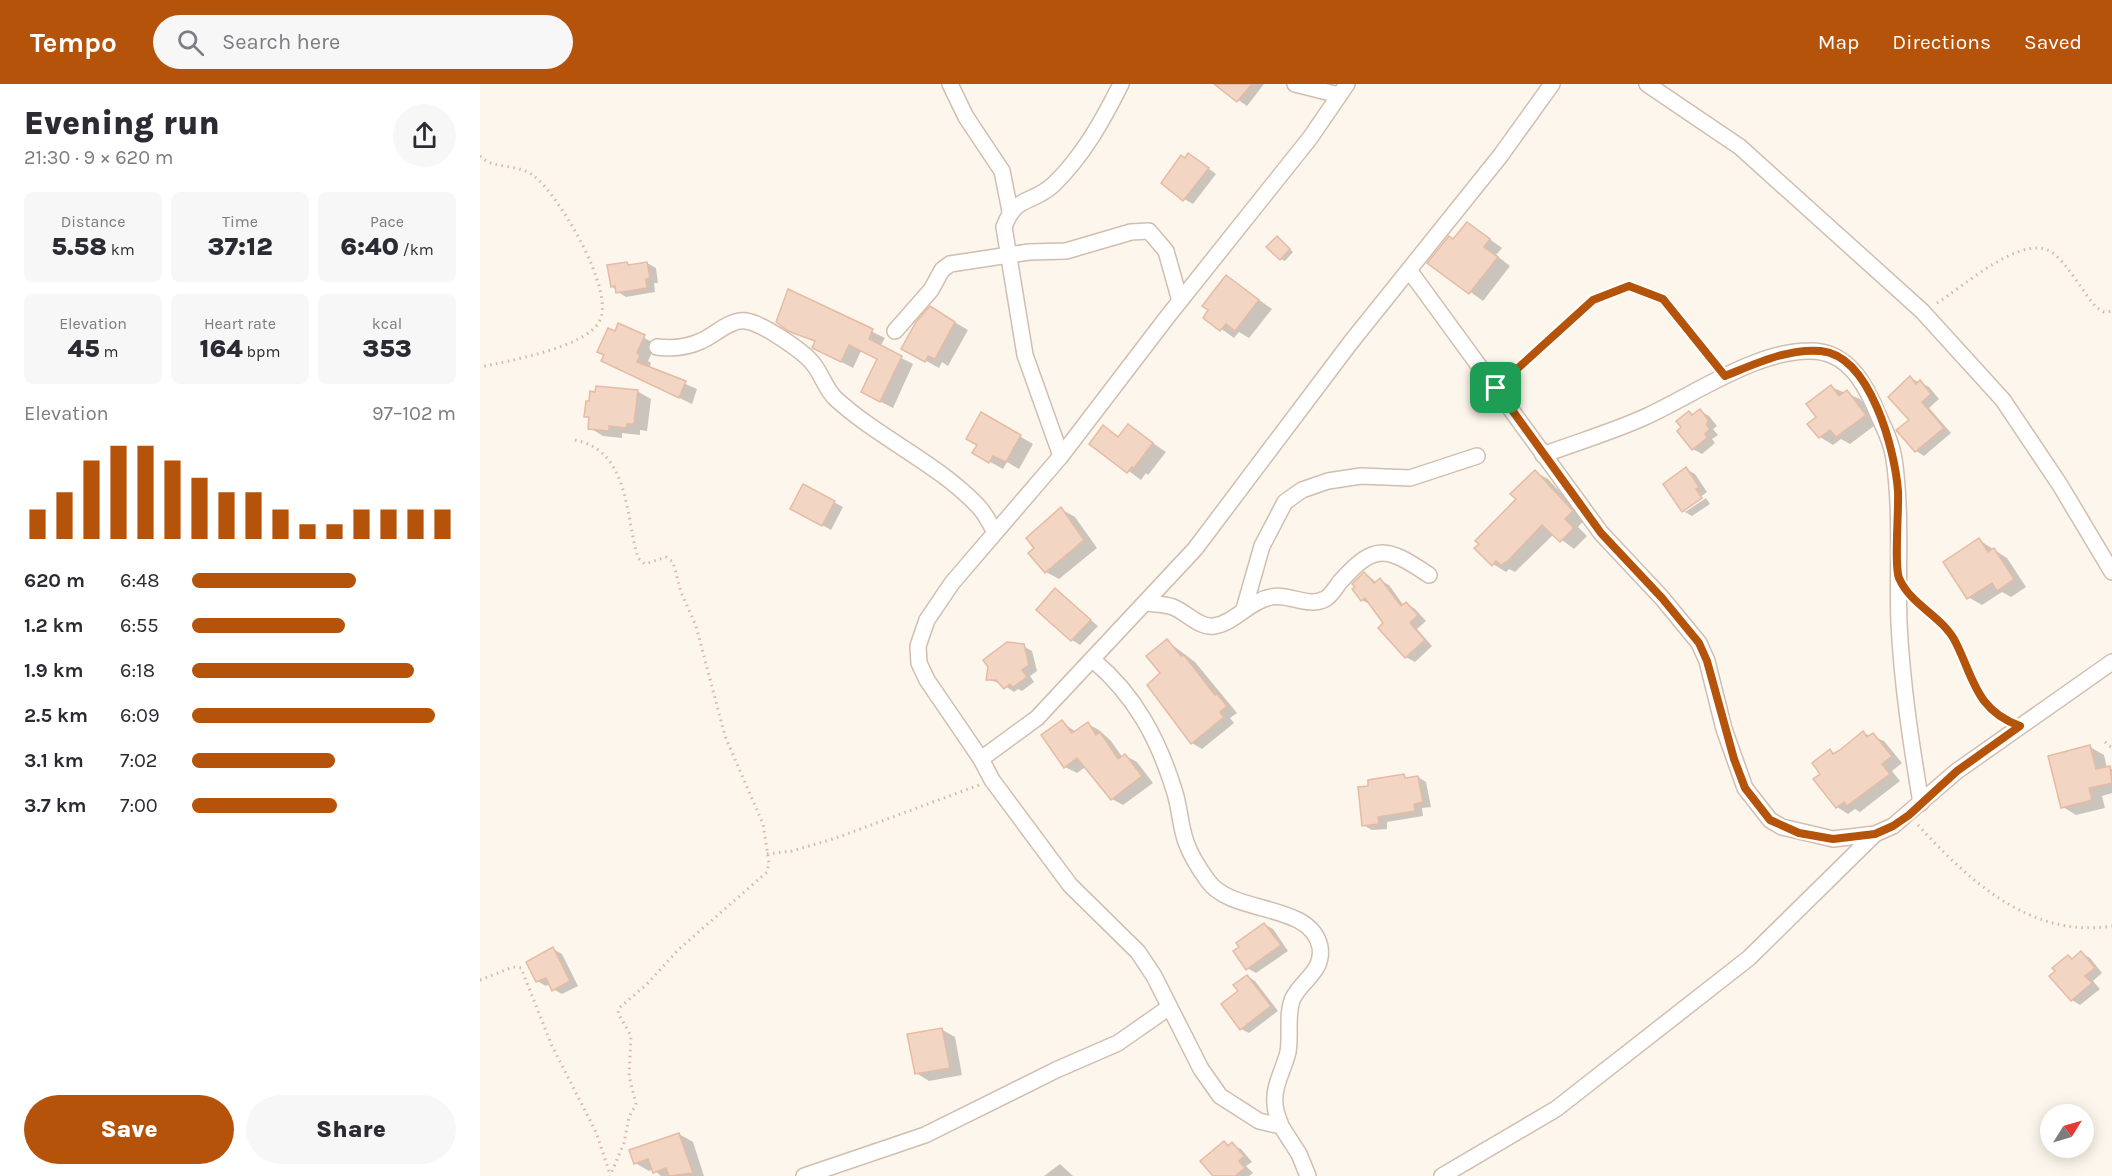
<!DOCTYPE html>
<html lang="en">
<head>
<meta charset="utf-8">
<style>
	:root { --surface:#fff; --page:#f7f7f7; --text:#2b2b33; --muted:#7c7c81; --accent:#b45309 }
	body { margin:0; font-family:Karla,sans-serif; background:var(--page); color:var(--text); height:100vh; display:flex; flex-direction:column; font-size:22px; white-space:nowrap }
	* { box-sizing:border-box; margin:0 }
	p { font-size:20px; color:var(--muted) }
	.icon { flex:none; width:33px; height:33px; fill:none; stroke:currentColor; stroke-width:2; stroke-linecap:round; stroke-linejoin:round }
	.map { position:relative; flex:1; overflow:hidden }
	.drawer { display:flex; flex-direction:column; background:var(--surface); width:480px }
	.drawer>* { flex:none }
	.needle { width:39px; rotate:53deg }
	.buttons { position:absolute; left:1560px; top:1020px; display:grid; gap:12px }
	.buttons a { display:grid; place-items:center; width:54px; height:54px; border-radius:50%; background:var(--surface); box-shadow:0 3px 15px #0003; font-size:30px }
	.pin { position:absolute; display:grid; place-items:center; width:51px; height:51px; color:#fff; margin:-26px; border-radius:12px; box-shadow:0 3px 9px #0006 }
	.round { display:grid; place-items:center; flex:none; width:63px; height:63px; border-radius:32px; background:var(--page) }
	.summary { display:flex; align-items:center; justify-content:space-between; height:102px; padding:0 24px }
	h1 { font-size:33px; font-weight:800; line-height:45px }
	.metrics { display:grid; grid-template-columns:repeat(3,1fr); gap:9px; height:102px; padding:6px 24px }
	.metrics div { display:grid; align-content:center; border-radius:9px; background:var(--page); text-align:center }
	.metrics b { font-size:26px; font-weight:800 }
	.metrics small { font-size:16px; font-weight:400 }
	.metrics p { font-size:16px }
	.chart { height:168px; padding:12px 24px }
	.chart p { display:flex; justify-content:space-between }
	.chart svg { width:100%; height:108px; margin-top:6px; stroke:var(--accent); stroke-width:6 }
	.action { display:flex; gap:12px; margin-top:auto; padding:12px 24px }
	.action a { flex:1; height:69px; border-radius:36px; background:var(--accent); color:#fff; font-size:24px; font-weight:800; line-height:69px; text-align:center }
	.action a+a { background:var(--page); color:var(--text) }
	ul { padding:0 24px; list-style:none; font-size:20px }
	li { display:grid; grid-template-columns:96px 72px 1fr; align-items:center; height:45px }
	li i { height:15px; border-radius:8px; background:var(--accent) }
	header { display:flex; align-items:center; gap:36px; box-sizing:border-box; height:84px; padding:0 30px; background:var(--accent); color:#fff }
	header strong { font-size:28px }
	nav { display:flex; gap:33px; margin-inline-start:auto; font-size:21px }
	.search { width:420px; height:54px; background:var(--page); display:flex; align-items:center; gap:15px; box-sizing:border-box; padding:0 21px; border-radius:33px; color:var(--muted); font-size:22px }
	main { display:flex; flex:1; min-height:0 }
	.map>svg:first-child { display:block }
	.shadow { fill:#0003 }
	.building { fill:#f3d5c3; stroke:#e6bba3; stroke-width:1.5 }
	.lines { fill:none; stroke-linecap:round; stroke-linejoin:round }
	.street-casing { stroke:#d1beb0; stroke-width:18 }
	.path { stroke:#d9b8a5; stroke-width:3; stroke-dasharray:1.5 4.5; stroke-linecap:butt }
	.street { stroke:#fff; stroke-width:15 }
	.route-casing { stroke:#fff; stroke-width:12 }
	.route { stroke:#b45309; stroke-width:8 }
</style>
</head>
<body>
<header>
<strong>Tempo</strong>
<div class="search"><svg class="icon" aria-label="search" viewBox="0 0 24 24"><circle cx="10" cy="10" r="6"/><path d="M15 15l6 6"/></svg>Search here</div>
<nav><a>Map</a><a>Directions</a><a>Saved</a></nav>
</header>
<main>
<section class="drawer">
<div class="summary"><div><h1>Evening run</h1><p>21:30 · 9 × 620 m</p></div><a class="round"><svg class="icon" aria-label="share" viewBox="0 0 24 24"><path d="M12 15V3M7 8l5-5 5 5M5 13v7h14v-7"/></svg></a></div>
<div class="metrics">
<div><p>Distance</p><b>5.58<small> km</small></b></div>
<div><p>Time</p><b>37:12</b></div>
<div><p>Pace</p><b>6:40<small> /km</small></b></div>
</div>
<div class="metrics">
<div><p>Elevation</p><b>45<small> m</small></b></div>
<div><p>Heart rate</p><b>164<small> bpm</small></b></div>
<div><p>kcal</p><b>353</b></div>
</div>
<div class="chart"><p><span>Elevation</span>97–102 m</p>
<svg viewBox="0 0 160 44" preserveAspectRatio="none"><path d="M5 44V32M15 44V25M25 44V12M35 44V6M45 44V6M55 44V12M65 44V19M75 44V25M85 44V25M95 44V32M105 44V38M115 44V38M125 44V32M135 44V32M145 44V32M155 44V32"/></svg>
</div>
<ul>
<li><b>620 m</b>6:48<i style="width:62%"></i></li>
<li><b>1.2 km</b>6:55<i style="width:58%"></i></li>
<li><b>1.9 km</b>6:18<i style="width:84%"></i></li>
<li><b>2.5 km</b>6:09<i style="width:92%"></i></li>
<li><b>3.1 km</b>7:02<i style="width:54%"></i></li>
<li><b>3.7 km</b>7:00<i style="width:55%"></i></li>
</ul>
<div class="action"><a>Save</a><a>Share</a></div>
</section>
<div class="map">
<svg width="1632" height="1092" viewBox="0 0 1632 1092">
	<rect width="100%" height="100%" fill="#fdf6ec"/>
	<!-- shadow -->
	<g class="shadow">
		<polygon points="744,0 784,0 767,22 741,4"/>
		<polygon points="706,76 717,76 736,90 713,120 704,115"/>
		<polygon points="987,139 1022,164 1016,171 1030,182 1003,217 949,178 974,157"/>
		<polygon points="801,156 813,168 805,177 801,175"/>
		<polygon points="147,179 151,182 167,179 176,184 178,199 174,199 175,208 146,213 138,208 132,202"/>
		<polygon points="747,193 792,225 769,254 759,248 754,254 725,233"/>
		<polygon points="309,207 405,254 400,263 433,280 413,324 395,315 398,275 381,267 373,284 346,270 336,258 312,247"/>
		<polygon points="450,224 488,246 468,282 462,278 459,284 423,264"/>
		<polygon points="139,241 176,260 168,277 171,279 169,284 217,305 212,320 135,283 135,249"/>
		<polygon points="1430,294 1449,303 1459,315 1449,324 1471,349 1444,372 1436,367 1431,336"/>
		<polygon points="1351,303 1380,315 1398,339 1370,360 1361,355 1353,361 1340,353 1338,334"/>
		<polygon points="157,307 171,315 167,347 160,346 160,351 142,349 142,354 123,352 110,344 111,335 106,332"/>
		<polygon points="1220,327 1229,332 1237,342 1233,345 1238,351 1232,355 1235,359 1222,370 1213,365 1209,328 1215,332"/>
		<polygon points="502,330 553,360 539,385 527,378 523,385 494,369 499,360"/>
		<polygon points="648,342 686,368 668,391 666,389 661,396 611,359 623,343 640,353"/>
		<polygon points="1206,385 1215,390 1227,408 1205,425 1205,428 1203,427"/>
		<polygon points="1055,388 1068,395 1105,435 1098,443 1107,452 1094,465 1074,450 1035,488 1029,485 1026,488 1013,480 1038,415"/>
		<polygon points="324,402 363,423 351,446 312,424"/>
		<polygon points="1226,414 1230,420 1212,432 1205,428"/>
		<polygon points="581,425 595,433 617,464 579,495 566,488 557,464"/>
		<polygon points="1499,456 1527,474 1546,503 1531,513 1522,508 1502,521 1488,513"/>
		<polygon points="885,489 897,499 900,496 909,501 924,522 927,520 935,525 946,537 937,545 952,562 935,578 926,573 891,521 882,516"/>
		<polygon points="575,506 618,542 600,561 592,556"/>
		<polygon points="687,557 715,578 757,629 750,634 754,639 722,665 712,659 682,589"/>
		<polygon points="543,562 552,567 557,587 550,592 554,598 542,607 538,605 534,608 522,600 507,595 509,583"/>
		<polygon points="582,638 596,648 608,640 619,646 631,657 643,674 646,672 657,678 673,699 643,721 632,715 607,682 597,689 585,683"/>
		<polygon points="1383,649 1404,657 1422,679 1412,687 1420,697 1380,728 1375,725 1368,730 1357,723 1342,690 1350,667 1355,670"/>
		<polygon points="1610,663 1624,671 1627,684 1632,685 1632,709 1622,712 1625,724 1596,731 1583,723"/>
		<polygon points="924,692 929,695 938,693 946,698 951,723 942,724 943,732 907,738 907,745 892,746 883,741 890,703"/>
		<polygon points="784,840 793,845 808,867 776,889 767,884"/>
		<polygon points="73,865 82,870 98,902 82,910 73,905 70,900 66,902 57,897"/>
		<polygon points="1601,869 1610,874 1622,889 1613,897 1620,905 1600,921 1592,916 1588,873 1594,876"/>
		<polygon points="767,892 775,897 798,927 769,949 761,945 760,907"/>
		<polygon points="461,945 475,953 482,991 449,997 436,989"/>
		<polygon points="199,1050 213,1058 224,1092 181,1092 173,1085 169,1087 155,1079"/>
		<polygon points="744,1059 761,1065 772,1078 766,1082 773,1089 769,1092 735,1092"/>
		<polygon points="580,1080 593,1092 564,1092"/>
	</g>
	<!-- building -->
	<g class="building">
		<polygon points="734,0 772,0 757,18"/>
		<polygon points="708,69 729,84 703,117 681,99 701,71 705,74"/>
		<polygon points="987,138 1010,155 1004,163 1018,173 989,210 947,179 969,152 973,155"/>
		<polygon points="797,152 810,165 800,176 786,163"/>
		<polygon points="147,178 148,181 167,178 170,194 166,195 167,204 136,209 135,202 131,203 127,181"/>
		<polygon points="746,191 779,216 755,247 746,240 740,247 723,234 728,226 722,222"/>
		<polygon points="308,205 393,245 389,255 422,272 400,318 381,308 397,275 369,261 361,278 332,264 335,257 308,247 296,238"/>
		<polygon points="450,222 475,238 455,275 448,272 445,278 421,265 436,238"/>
		<polygon points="138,239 165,251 157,269 160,271 157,278 206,297 199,314 121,277 124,271 117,268 128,244 135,247"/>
		<polygon points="1430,292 1436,300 1440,296 1451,310 1442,318 1464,344 1435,368 1416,346 1429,336 1408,313"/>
		<polygon points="1351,301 1359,312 1367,306 1386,331 1356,353 1350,346 1339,354 1327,340 1336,333 1326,320"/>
		<polygon points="116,302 158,306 154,340 147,340 146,344 129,342 129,347 108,345 109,333 104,333 106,317 109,317 110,307 115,308"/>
		<polygon points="1220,325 1229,337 1226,340 1230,345 1225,350 1227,354 1212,366 1197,347 1201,343 1196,337 1209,327 1212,331"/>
		<polygon points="501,328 541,351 526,378 513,372 509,379 492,369 497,361 486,355"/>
		<polygon points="648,340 673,359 654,384 652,383 647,389 609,360 623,341 638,353"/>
		<polygon points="1206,383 1219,403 1216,405 1222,414 1202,428 1183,400"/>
		<polygon points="1055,386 1093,427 1085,435 1094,444 1080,458 1062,441 1028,477 1021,481 1016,477 1012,482 994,464 999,460 995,457 1036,415 1030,410"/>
		<polygon points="323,400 355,417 342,442 310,425"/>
		<polygon points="581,423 604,456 565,489 548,469 554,464 546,454"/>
		<polygon points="1499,454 1508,468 1514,464 1534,495 1517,507 1512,499 1487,515 1463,478"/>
		<polygon points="884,488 894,499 900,494 921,522 926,518 938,531 930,539 945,556 925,574 898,544 903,539 885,514 881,517 872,505 875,503 872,500"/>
		<polygon points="575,504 611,536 591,557 556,526"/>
		<polygon points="687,555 701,572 704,571 735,611 737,610 747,622 740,628 744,633 711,660 667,601 680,589 666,572"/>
		<polygon points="527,558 544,560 549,581 542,586 547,593 533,603 530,600 524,605 516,596 506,596 508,583 503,576"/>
		<polygon points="582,636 592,649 608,638 616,651 620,648 638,675 645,670 662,692 631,716 597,674 584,684 561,651"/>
		<polygon points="1383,647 1387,653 1393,649 1412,672 1402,680 1410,690 1367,722 1364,718 1356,724 1333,695 1340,690 1332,679 1350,665 1353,670 1360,666"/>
		<polygon points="1610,661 1616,685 1630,682 1632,699 1609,704 1612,716 1581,724 1568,672"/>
		<polygon points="924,690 925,694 938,692 943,718 934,720 935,727 898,733 899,740 882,742 878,703 888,702 888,696"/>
		<polygon points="784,839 801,861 766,886 753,867 759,863 756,859"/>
		<polygon points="73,863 90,897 72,907 66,894 56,898 46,878"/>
		<polygon points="1601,867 1615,884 1605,892 1612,899 1591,917 1569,892 1575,887 1572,884 1588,871 1592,875"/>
		<polygon points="767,891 791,922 760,946 741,920 758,907 753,901"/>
		<polygon points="462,944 470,984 435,990 427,950"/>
		<polygon points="199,1049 213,1089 189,1092 186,1084 173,1089 168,1075 154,1080 149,1066"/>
		<polygon points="744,1057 748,1062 752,1058 764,1072 759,1077 765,1084 755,1092 733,1092 720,1077"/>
	</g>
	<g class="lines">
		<!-- street casing -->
		<g class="street-casing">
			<g id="street">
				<polyline points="470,0 486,33 522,87 530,127"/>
				<polyline points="815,0 859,11"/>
				<polyline points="1167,0 1260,63 1442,227 1523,316 1580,401 1632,488"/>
				<polyline points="929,186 1121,449 1182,514 1219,559 1227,577 1244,645 1265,704 1290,736 1302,743 1353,755 1395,750 1413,742 1477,687 1632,578"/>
				<polyline points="415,247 451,206 462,186 470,180 549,168 586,167 651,148 669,147 686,167 700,217"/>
				<path d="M177 263C193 265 206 264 221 257 235 251 250 235 266 237 282 239 325 268 334 281 342 291 346 306 356 315 400 355 457 379 498 422 505 429 510 440 515 448"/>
				<path d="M1063 371C1097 358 1132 348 1165 333 1213 311 1276 267 1329 267 1368 266 1386 301 1399 333 1406 347 1412 360 1414 375 1422 429 1417 485 1419 539 1422 600 1431 659 1441 719"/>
				<path d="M581 372 545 271 524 143C536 110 552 121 574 100 603 72 623 36 641 0"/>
				<path d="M666 519C674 520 685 520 693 523 706 528 719 544 734 542 755 539 769 517 791 513 809 509 828 524 845 515 851 512 856 503 860 498 895 458 907 463 949 491"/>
				<polyline points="764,525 782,462 805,418 822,406 848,397 881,392 930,394 997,372"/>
				<path d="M613 576C655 611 679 656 695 709 700 725 700 742 706 758 710 770 720 786 728 797 752 831 831 818 840 863 844 887 822 896 813 914 806 930 811 951 808 968 804 985 793 1002 795 1020 795 1028 799 1035 801 1042"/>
				<polyline points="501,675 557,634 715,465 871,258 1021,71 1072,0"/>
				<polyline points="324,1092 445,1051 576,986 638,959 688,924"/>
				<polyline points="828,1092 819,1070 801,1042 779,1037 740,1012 721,985 674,892 658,868 590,801 512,696 501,675 447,596 439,579 438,562 447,536 472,499 581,372 688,232 830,54 867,0"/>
				<polyline points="962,1092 1076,1025 1269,874 1395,750"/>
			</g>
		</g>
		<!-- path -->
		<g class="path">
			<path d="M0 72C13 86 38 79 54 92 79 111 137 209 119 238 104 264 28 277 0 283"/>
			<path d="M1457 219C1483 203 1544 147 1573 169 1590 183 1602 207 1616 223L1624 228 1632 227"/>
			<polyline points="1026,294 1113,216 1149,203 1183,215 1235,280"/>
			<path d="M95 356C150 367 145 432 158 474L165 480 186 473 193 478 201 508 216 542 245 652 283 740 289 779 287 788 198 866 166 901 139 924 138 929 151 952 149 992 156 1020 149 1033 144 1059 130 1092"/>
			<path d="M1435 516C1447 530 1465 539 1475 556 1491 584 1493 618 1524 635"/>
			<polyline points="1625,658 1632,664"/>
			<path d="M1438 741C1488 796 1551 855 1632 842"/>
			<polyline points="287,770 312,767 356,754 499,701"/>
			<polyline points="0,896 33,883 41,884 72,962 116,1048 130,1090"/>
		</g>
		<!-- street -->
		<use href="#street" class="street"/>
	</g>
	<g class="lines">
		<!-- route casing -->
		<g class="route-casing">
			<path id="route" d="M1149 202 1183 215 1245 292C1275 280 1308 264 1341 267 1391 272 1415 367 1418 407 1419 425 1414 481 1419 494 1431 522 1463 532 1476 559 1494 595 1496 626 1540 642L1477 687 1429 731 1413 742 1395 750 1353 755 1319 749 1290 736 1265 704 1254 675 1227 577 1219 559 1182 514 1121 449 1016 304 1113 216Z"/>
		</g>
		<!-- route -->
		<use href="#route" class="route"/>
	</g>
</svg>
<div class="buttons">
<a><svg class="needle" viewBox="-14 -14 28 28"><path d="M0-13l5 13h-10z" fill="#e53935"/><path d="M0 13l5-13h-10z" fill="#7c7c81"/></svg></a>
</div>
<div class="pin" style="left:1016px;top:304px;background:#1e9e55"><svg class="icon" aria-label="arrive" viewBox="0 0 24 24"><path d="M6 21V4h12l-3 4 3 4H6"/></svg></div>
</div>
</main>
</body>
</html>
